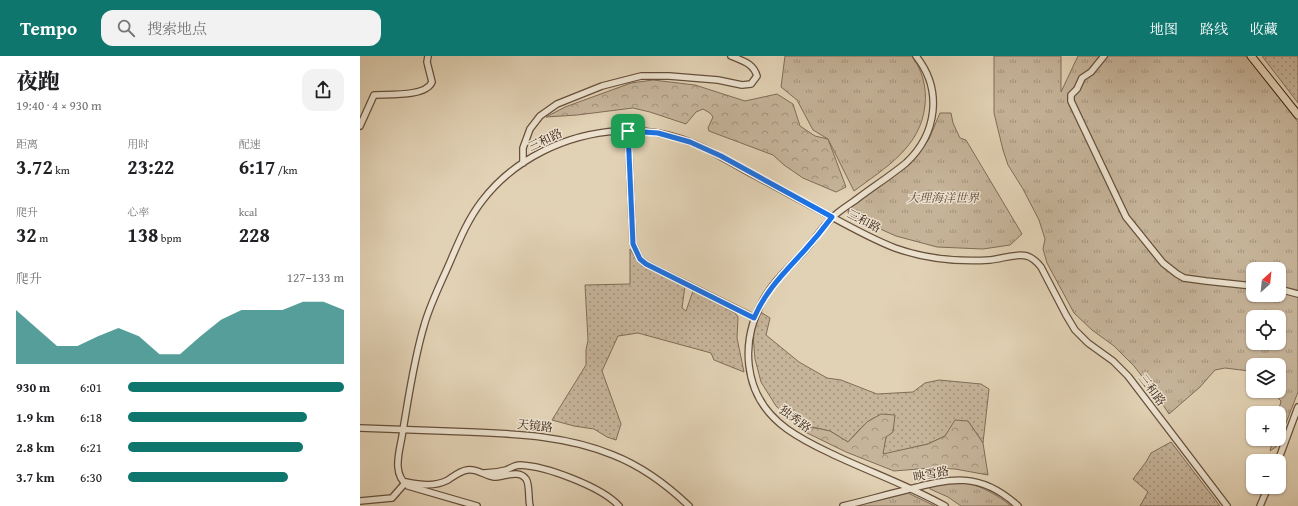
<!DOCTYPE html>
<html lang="zh">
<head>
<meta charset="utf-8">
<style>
	:root { --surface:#fff; --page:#f2f2f2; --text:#202124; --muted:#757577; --accent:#0f766e }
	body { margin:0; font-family:"Gentium Book Plus","Noto Serif SC",serif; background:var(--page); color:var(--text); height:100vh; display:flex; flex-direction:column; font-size:15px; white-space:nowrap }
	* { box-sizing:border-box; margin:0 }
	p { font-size:13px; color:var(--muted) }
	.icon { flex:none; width:22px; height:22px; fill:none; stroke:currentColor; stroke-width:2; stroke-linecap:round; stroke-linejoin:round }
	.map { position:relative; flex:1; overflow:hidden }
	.panel { display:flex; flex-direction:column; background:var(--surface); width:360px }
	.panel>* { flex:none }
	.needle { width:26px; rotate:27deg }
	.fabs { position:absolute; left:886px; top:206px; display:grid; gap:8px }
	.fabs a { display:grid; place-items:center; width:40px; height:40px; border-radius:8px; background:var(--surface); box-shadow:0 1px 3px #0004; font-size:20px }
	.pin { position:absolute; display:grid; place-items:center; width:34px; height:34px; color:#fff; margin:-17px; border-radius:8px; box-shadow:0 2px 6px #0006 }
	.round { display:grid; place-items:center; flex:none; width:42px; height:42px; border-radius:12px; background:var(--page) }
	.overview { display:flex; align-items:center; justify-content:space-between; height:68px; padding:0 16px }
	h1 { font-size:22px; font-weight:800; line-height:30px }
	.metrics { display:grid; grid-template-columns:repeat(3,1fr); gap:6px; height:68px; padding:4px 16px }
	.metrics div { display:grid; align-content:center }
	.metrics b { font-size:20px; font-weight:800 }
	.metrics small { font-size:11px; font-weight:400 }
	.metrics p { font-size:11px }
	.chart { height:112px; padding:8px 16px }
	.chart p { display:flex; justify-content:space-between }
	.chart svg { width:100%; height:72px; margin-top:4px; fill:var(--accent); opacity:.7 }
	ul { padding:0 16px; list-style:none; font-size:13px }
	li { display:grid; grid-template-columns:64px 48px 1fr; align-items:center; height:30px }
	li i { height:10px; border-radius:5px; background:var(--accent) }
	header { display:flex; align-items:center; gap:24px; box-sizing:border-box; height:56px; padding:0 20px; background:var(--accent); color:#fff }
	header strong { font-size:19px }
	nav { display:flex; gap:22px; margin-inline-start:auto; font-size:14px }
	.search { width:280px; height:36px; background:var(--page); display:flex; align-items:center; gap:10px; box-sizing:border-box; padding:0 14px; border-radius:12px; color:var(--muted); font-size:15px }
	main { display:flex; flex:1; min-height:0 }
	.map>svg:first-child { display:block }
	.grass { fill:url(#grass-dots); stroke:#816c57 }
	.forest { fill:url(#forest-crowns); stroke:#816c57 }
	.park { fill:url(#park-tufts); stroke:#816c57; fill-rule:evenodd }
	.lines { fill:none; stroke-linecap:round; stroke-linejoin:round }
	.minor-casing { stroke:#66503c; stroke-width:8 }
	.major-casing { stroke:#3c2414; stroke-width:9 }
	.minor { stroke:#ece2cf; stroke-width:5.5 }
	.major { stroke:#e2d2b5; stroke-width:7 }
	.route-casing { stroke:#fff; stroke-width:8 }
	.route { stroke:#1a73e8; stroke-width:5 }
	.labels { text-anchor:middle; stroke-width:3; stroke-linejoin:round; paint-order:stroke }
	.street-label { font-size:12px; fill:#3c2414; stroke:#ece2cf }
	.park-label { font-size:12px; font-style:italic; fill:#5e4836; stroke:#ece2cf }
</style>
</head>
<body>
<header>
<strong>Tempo</strong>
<div class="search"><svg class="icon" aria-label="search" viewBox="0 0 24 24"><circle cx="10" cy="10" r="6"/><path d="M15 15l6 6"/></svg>搜索地点</div>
<nav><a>地图</a><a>路线</a><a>收藏</a></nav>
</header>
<main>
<section class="panel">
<div class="overview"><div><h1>夜跑</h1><p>19:40 · 4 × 930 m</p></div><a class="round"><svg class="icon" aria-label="share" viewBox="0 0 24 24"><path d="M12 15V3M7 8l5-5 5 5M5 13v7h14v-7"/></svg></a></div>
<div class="metrics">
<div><p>距离</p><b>3.72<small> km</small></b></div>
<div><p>用时</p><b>23:22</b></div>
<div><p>配速</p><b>6:17<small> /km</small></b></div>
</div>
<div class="metrics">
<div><p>爬升</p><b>32<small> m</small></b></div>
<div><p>心率</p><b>138<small> bpm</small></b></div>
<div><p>kcal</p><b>228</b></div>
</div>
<div class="chart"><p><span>爬升</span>127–133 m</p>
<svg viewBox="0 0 160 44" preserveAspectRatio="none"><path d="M0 44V11L10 22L20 33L30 33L40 27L50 22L60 27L70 38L80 38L90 27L100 17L110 11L120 11L130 11L140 6L150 6L160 11V44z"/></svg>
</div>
<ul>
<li><b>930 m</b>6:01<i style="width:100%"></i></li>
<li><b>1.9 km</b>6:18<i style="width:83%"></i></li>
<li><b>2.8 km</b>6:21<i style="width:81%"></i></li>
<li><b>3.7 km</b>6:30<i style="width:74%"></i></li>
</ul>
</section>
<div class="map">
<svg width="938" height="450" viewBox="0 0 938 450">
	<defs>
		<pattern id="grass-dots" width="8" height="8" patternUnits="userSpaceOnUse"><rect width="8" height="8" fill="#c6b49a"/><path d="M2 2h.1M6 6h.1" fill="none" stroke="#a2927c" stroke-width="1.8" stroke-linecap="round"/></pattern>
		<pattern id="forest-crowns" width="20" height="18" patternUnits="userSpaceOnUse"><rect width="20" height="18" fill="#c6b49a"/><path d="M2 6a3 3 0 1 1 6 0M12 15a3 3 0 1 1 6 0" fill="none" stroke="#a2927c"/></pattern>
		<pattern id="park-tufts" width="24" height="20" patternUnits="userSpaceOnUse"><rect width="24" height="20" fill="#c6b49a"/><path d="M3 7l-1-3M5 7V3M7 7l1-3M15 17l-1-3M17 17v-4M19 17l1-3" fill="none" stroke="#a2927c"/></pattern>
	</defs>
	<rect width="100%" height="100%" fill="#e2d2b5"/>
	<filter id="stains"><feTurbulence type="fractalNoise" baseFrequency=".005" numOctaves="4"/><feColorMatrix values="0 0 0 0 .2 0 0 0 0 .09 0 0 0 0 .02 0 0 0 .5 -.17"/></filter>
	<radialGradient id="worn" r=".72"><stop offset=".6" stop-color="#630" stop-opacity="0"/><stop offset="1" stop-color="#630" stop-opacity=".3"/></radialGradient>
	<!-- grass -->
	<g class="grass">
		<polygon points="902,0 938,0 938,47"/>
		<polygon points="270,193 275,201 280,206 325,230 322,252 326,255 333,235 375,257 378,261 377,282 384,316 354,304 351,297 278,277 258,280 242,315 261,368 256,384 247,381 234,373 214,370 192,364 226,309 226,294 228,284 225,229 270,228"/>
		<path d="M399 255 410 262 406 279 439 306 467 322 481 324 517 338 553 336 565 327 579 324 621 328 629 333 623 387 608 365 585 380 568 388 522 399 526 381 535 360C511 356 503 370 488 386L470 375 443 369 441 374 416 350 401 326 395 303 393 279Z"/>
		<polygon points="811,386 860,450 780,450 788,436 773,423 786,406 791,397"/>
	</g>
	<!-- forest -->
	<g class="forest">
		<polygon points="293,24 335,29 385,45 417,38 433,48 440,70 455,80 468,83 486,131 476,136 443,122 424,109 413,99 349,75 348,72 353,61 350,57 343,53 336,56 326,68 290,56 273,52 217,59 186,61 205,51 271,27"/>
		<polygon points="521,358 535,359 533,376 526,381 523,398 568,388 585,380 595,364 608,365 623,387 628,419 595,413 570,412 534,415 486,396 441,374 442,369 470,375 488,386 507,366"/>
	</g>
	<!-- park -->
	<g class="park">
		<path d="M425 0H552C562 14 567 31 565 49 561 91 525 112 494 135L468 83 453 74 437 44 421 31Z"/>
		<path d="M634 0H701V36L718 0H886L938 66V336L917 390 910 395 913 383H919L918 357 921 345 911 335H919V309H893V319L889 315 865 312 855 314 840 331 809 358 798 341 774 310 754 290 732 274 714 257 687 207 683 193 685 183 679 164 663 133 648 109 643 94 634 57ZM893 213H919V239H893ZM893 261H919V287H893Z"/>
		<polygon points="580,57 591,57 593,67 600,82 606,84 662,178 650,189 623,193 577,191 536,180 491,160 488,157 489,151 556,100 569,83"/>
		<path d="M607 426C623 432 637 438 651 450H601L588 441 570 433V430L573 428Z"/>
		<polygon points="546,436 575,450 484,450"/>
	</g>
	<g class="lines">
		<!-- minor casing -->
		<g class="minor-casing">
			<g id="minor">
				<path d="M556 0C583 34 577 78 546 107 530 120 513 131 497 143 489 149 480 154 473 161 463 170 455 183 446 193 433 208 418 220 408 236 378 282 381 340 427 373 441 383 455 390 470 397 507 415 548 429 585 450"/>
				<polyline points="744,0 731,16 722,22 717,33 711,39 711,45 766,161 803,207 817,218 824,222 846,225 893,230"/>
				<path d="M0 70 14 39C28 38 66 41 72 26L67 6 68 0"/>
				<polyline points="268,75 273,188 280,203 286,208 395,262"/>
				<path d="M163 107V92L170 73 180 60 197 48 242 30 281 20H309L358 24 382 29 391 28 397 20C393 7 383 5 371 0"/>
				<polyline points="919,233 938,238"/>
				<path d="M0 372C37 373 73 375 110 376 158 378 208 380 253 399 281 410 307 429 329 450"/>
				<polyline points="918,405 938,351"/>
				<path d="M124 417C132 417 139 416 146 414 151 412 155 409 160 409 186 410 242 431 259 450"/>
				<path d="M0 445 32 442 46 426C61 429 74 431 88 424 94 420 100 415 107 414 117 412 125 420 134 421 144 421 159 413 166 423 170 428 168 443 170 450"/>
				<path d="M117 450 48 430C30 417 41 392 43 374 49 339 54 303 64 270 70 248 81 227 90 206 99 185 108 163 122 145 154 103 206 78 258 75 281 73 308 77 330 86 352 94 371 107 392 118 415 130 438 143 461 155 485 168 509 182 535 192 566 203 598 206 630 204 642 203 655 197 667 200 673 202 677 206 681 211L706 259 715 274 728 287 753 305 768 320 867 450"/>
				<path d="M483 450C504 445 525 439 546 434 591 422 620 415 658 450"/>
				<polyline points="900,450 908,431"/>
			</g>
		</g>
		<!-- major casing -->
		<g class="major-casing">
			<polyline id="major" points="891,0 938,59"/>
		</g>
		<!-- minor -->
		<use href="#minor" class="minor"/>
		<!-- major -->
		<use href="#major" class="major"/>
	</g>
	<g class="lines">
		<!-- route casing -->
		<g class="route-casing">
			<path id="route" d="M268 75 298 77 330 86 361 100 472 161C463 173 454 184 444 195 424 217 406 234 394 262L286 208 280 203 273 188Z"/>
		</g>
		<!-- route -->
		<use href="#route" class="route"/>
	</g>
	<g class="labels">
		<!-- street labels -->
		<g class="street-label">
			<text transform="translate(185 84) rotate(-25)" y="4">三和路</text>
			<text transform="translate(504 165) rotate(27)" y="4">三和路</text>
			<text transform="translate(792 334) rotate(53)" y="4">三和路</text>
			<text transform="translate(435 363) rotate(37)" y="4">独秀路</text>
			<text transform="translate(175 370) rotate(6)" y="4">天镜路</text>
			<text transform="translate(571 418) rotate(-11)" y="4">映雪路</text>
		</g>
		<!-- park labels -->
		<g class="park-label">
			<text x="583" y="146">大理海洋世界</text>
		</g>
	</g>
	<rect width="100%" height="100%" filter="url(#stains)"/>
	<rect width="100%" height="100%" fill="url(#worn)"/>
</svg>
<div class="fabs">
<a><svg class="needle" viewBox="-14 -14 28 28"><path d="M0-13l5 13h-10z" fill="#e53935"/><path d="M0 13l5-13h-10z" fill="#757577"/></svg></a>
<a><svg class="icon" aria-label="locate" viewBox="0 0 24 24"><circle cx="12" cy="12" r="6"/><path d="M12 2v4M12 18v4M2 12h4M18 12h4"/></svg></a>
<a><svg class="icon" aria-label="layers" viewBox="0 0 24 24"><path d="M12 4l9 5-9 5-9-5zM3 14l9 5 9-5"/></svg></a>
<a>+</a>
<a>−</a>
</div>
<div class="pin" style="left:268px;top:75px;background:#1e9e55"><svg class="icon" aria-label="arrive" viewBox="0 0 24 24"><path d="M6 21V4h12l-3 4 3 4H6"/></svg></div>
</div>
</main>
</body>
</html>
